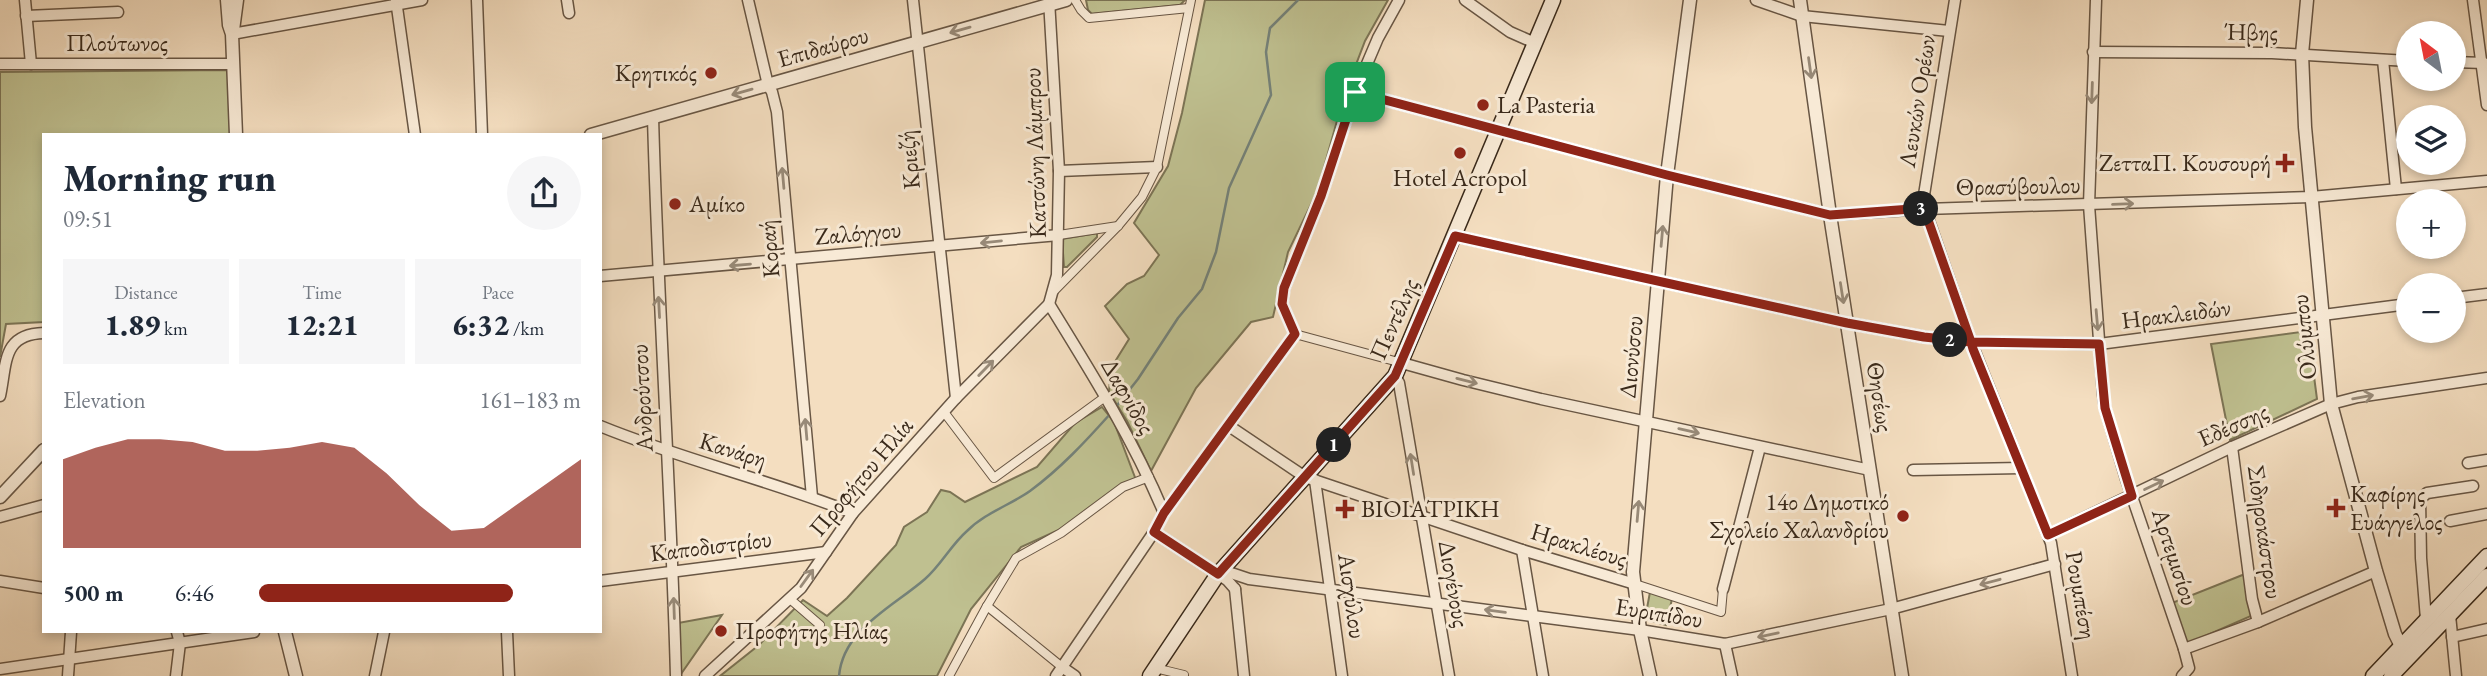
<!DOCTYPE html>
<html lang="en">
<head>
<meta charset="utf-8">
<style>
	:root { --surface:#fff; --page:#f6f6f7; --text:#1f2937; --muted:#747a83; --accent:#8f2418 }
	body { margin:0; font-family:"EB Garamond",serif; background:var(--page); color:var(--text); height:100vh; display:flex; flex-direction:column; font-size:26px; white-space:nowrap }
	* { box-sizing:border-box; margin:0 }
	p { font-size:23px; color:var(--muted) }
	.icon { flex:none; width:38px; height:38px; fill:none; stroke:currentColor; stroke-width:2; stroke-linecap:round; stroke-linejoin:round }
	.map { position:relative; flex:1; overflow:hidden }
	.details { position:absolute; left:42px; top:133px; width:560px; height:500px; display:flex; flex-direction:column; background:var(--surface); border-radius:0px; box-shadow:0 4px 10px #0003 }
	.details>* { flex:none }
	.needle { width:46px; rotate:328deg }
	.controls { position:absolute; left:2396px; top:21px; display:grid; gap:14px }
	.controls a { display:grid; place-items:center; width:70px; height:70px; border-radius:50%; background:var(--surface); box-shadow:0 4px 10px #0003; font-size:35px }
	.pin { position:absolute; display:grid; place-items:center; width:60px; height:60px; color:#fff; margin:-30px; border-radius:14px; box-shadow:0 4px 10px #0006 }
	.km { position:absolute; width:35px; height:35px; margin:-18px; border-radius:50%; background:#222; color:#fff; font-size:19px; line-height:35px; text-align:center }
	.round { display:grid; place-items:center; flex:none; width:74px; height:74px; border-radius:37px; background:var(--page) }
	.head { display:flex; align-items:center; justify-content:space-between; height:119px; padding:0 21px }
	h1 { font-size:38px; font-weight:800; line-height:52px }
	.metrics { display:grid; grid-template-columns:repeat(3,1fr); gap:10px; height:119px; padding:7px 21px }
	.metrics div { display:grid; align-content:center; border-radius:0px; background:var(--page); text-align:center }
	.metrics b { font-size:30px; font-weight:800 }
	.metrics small { font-size:19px; font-weight:400 }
	.metrics p { font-size:19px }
	.chart { height:196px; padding:14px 21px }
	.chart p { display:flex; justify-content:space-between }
	.chart svg { width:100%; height:126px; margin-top:7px; fill:var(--accent); opacity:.7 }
	ul { padding:0 21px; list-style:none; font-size:23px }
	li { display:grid; grid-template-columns:112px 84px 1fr; align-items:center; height:52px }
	li i { height:18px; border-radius:9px; background:var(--accent) }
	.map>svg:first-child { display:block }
	.green { fill:#bfc090; stroke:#7c7455; stroke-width:2 }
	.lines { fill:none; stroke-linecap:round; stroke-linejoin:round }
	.stream { stroke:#748178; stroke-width:2.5 }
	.pedestrian-casing { stroke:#685644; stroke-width:10 }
	.minor-casing { stroke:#685644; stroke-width:13 }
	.tertiary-casing { stroke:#685644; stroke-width:15 }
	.secondary-casing { stroke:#39291a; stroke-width:17 }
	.pedestrian { stroke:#f8ead6; stroke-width:8 }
	.minor { stroke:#f8ead6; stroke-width:10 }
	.tertiary { stroke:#f8ead6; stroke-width:12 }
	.secondary { stroke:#f8ead6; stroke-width:14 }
	.oneway { stroke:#988a78 }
	.route-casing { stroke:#fff; stroke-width:14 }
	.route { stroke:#8f2418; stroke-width:9 }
	.poi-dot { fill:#8f2418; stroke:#f8ead6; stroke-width:2.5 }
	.labels { text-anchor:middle; stroke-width:6; stroke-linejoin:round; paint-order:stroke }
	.street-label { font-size:24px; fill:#39291a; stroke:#f8ead6 }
	.poi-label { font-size:24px; fill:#39291a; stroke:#f8ead6; text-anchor:start }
</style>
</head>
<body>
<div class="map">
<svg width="2487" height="676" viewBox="0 0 2487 676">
	<rect width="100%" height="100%" fill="#f4dec0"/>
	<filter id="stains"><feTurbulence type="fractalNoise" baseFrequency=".00286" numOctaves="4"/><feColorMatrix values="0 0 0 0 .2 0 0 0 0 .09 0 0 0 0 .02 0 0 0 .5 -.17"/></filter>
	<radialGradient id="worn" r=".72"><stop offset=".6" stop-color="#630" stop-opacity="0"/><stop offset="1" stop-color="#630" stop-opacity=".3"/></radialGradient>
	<!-- green -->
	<g class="green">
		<polygon points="1086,0 1185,0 1180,5 1092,14 1088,10"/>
		<polygon points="1205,0 1388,0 1365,41 1344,96 1317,192 1288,252 1273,317 1251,322 1196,388 1151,471 1127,421 1109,392 1111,368 1129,339 1105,306 1127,284 1144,276 1159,255 1134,223 1168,166 1182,113"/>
		<polygon points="228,70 231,135 44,135 44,322 6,324 0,357 0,72"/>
		<polygon points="1097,233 1097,237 1067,267 1064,267 1062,239"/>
		<polygon points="2308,331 2317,399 2230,440 2211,344"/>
		<polygon points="1102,407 1114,422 1136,480 1063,528 1021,547 971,609 937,676 720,676 759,645 803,600 827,616 847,598 896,545 904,527 927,512 941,490 950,492 965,502 1037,467 1075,423"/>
		<polygon points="2245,574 2251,616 2187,644 2172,603"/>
		<polygon points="1650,592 1672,599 1666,625 1645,619"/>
		<polygon points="722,615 681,674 678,623"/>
	</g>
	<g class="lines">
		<!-- stream -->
		<g class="stream">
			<polyline points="1115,408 1138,379 1178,318 1202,289 1216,252 1229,188 1271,95 1266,52 1270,28 1298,0"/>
			<path d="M839 676C843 629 893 607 925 579 941 565 951 545 967 531 985 513 1010 505 1030 491 1060 469 1086 441 1111 413"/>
		</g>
		<!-- pedestrian casing -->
		<g class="pedestrian-casing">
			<g id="pedestrian">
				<polyline points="1075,0 1081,10 1089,18 1189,8"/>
				<polyline points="1059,235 1118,226"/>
				<polyline points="1054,291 1118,226 1142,197 1157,167 1191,0"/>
				<polyline points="1295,334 1402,363"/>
				<polyline points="944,412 994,478 1105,397"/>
				<polyline points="1635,584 1721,612 1723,589"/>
				<polyline points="790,599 820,625"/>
				<polyline points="987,606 1062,667"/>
				<polyline points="1155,668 1184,675"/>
				<polyline points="949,676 987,606 1016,558 1061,533 1123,487 1149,477"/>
			</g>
		</g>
		<!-- minor casing -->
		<g class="minor-casing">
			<g id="minor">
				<polyline points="25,0 31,64"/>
				<polyline points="396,0 415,135"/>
				<polyline points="477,0 482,135"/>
				<polyline points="567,0 569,13"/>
				<polyline points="748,0 768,85 772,92 777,112 812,497"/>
				<polyline points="913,0 956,398"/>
				<polyline points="1465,0 1510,32 1535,43"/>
				<polyline points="1756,0 1802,16 1949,31"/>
				<polyline points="1955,0 1924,195 1925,209 1971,342 2051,543 2072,676"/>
				<polyline points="2096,0 2089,205 2103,394 2105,408 2126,479 2184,649 2189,668 2182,676"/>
				<polyline points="2473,0 2487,105"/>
				<polyline points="26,16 118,12"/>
				<polyline points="232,34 422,0"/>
				<polyline points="2093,52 2272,53 2408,61"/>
				<polyline points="2383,60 2396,189"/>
				<polyline points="2454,62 2484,63"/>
				<polyline points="0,64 233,64"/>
				<polyline points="1355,92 1667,175 1830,215 1925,209 2311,197 2487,181"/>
				<path d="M653 117C658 304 671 490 676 676"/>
				<polyline points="1059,171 1157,167"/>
				<polyline points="1455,236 1847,323 1924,337 1971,342 2099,344 2408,304"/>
				<polyline points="600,276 1059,235"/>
				<polyline points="2454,298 2487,294"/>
				<path d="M1049 304C1091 372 1133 439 1164 513"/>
				<polyline points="1402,363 1463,380 1541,399 1870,470"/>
				<polyline points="1395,376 1399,383 1449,676"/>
				<path d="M0 396C7 363 2 334 44 333"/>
				<path d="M600 426C683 460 770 480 853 513"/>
				<polyline points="1229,426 1305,477 1522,550 1635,584"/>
				<polyline points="2232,447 2252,599 2258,622"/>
				<polyline points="2468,463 2487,460"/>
				<polyline points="1913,470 2021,468"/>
				<polyline points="1315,480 1342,676"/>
				<polyline points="0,517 44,505"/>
				<polyline points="2450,521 2487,514"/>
				<polyline points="1154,532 1227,580 1235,589"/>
				<polyline points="2048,535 2232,447 2331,404 2358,397 2487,378"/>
				<polyline points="1522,550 1543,676"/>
				<polyline points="1222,570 1249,579 1640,630 1725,644 1891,609 2055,564"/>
				<polyline points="0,581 44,588"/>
				<polyline points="600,581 826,552"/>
				<polyline points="1235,589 1244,676"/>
				<polyline points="1723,589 1760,447"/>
				<polyline points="2450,615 2456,676"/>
				<polyline points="2426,619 2421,558 2420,499 2427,493 2473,486"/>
				<polyline points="507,632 509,676"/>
				<polyline points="2452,637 2487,629"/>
				<polyline points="1725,644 1732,676"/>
				<polyline points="2184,649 2258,622 2376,571"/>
				<polyline points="1062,667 1075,676"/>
				<polyline points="0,669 254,632"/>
				<polyline points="68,676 71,632"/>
				<polyline points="176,676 180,643 177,632"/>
				<polyline points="375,676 384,632"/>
				<polyline points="705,676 801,588 853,513 956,398 1049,304 1057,275 1059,171 1049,0"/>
				<polyline points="1056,676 1154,532 1164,513 1295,334 1282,304 1284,288 1321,196 1355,92 1378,38 1399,0"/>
			</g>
		</g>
		<!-- tertiary casing -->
		<g class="tertiary-casing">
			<g id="tertiary">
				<polyline points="227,0 229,25 232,34 236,135"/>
				<polyline points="1800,0 1830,215 1902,676"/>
				<polyline points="2307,0 2302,54 2305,127 2331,404 2376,571 2395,634 2404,652"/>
				<polyline points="233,30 237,0"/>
				<polyline points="591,135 1066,0"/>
				<polyline points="0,497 44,450"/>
				<polyline points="285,632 296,676"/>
				<polyline points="1650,676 1640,630 1633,572 1667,175 1690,0"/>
			</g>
		</g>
		<!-- secondary casing -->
		<g class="secondary-casing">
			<g id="secondary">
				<polyline points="1150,676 1218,574 1395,376 1553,0"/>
				<polyline points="2373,676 2487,556"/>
				<polyline points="2391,676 2487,576"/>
			</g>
		</g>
		<!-- pedestrian -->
		<use href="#pedestrian" class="pedestrian"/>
		<!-- minor -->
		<use href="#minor" class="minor"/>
		<!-- tertiary -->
		<use href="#tertiary" class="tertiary"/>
		<!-- secondary -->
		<use href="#secondary" class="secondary"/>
	</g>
	<!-- one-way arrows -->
	<defs><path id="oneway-shaft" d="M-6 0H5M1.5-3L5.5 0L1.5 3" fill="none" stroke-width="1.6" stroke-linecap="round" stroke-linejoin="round" transform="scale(1.75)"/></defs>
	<g class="oneway">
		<use href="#oneway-shaft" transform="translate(960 30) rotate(164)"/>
		<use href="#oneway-shaft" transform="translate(1810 68) rotate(82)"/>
		<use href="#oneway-shaft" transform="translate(742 92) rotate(164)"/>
		<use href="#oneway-shaft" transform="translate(2092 93) rotate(92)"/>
		<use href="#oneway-shaft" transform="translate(783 178) rotate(-95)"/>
		<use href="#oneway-shaft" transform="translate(2123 204) rotate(-2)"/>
		<use href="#oneway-shaft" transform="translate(1662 236) rotate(-85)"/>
		<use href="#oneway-shaft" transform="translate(991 242) rotate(174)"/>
		<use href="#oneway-shaft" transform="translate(740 265) rotate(175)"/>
		<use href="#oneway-shaft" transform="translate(1842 293) rotate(81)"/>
		<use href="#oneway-shaft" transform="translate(659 307) rotate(-93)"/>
		<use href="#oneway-shaft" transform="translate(2097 320) rotate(85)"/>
		<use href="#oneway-shaft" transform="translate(986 368) rotate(-46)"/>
		<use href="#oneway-shaft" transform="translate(1467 381) rotate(14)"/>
		<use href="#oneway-shaft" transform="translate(2363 397) rotate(-10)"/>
		<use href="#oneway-shaft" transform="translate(806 429) rotate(-95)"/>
		<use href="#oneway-shaft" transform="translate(1689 431) rotate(13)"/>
		<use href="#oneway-shaft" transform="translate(1412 464) rotate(-99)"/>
		<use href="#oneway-shaft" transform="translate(2154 485) rotate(-26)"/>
		<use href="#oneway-shaft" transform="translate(1638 511) rotate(-85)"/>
		<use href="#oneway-shaft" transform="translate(807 578) rotate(-54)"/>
		<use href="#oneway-shaft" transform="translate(1990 582) rotate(165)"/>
		<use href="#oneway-shaft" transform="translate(674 608) rotate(-92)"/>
		<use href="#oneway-shaft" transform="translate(1495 611) rotate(-173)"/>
		<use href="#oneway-shaft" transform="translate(1768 635) rotate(168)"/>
	</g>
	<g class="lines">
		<!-- route casing -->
		<g class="route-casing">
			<polyline id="route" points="1355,92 1321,196 1284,288 1282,304 1295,334 1164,513 1154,532 1218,574 1395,376 1455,236 1847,323 1924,337 1971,342 2099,344 2105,408 2132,496 2048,535 1973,349 1971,342 1928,220 1925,208 1830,215 1667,175 1355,92"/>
		</g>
		<!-- route -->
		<use href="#route" class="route"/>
	</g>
	<!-- markers -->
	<g class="poi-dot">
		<circle cx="711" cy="73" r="7"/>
		<circle cx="1483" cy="105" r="7"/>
		<circle cx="1460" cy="153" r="7"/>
		<path d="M2281.5 152.5h7v7h7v7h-7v7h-7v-7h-7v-7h7z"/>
		<circle cx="675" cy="204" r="7"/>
		<path d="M2332.5 497.5h7v7h7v7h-7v7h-7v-7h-7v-7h7z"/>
		<path d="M1341.5 498.5h7v7h7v7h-7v7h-7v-7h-7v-7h7z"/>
		<circle cx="1903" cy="516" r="7"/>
		<circle cx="721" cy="631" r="7"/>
	</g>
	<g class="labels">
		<!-- street labels -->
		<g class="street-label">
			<text transform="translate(2251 32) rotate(1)" y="8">Ήβης</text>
			<text x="117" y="51">Πλούτωνος</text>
			<text transform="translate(823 47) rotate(-16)" y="8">Επιδαύρου</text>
			<text transform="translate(1917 101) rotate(-81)" y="8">Λευκών Ορέων</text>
			<text transform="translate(1035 153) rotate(-92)" y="8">Κατσώνη Λάμπρου</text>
			<text transform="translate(909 160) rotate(-96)" y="8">Κριεζή</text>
			<text transform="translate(2018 186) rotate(-1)" y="8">Θρασύβουλου</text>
			<text transform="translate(858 233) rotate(-5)" y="8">Ζαλόγγου</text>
			<text transform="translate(769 249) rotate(-95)" y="8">Κοραή</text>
			<text transform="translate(2176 314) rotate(-7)" y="8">Ηρακλειδών</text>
			<text transform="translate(1394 319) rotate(-66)" y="8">Πεντέλης</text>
			<text transform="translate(2304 337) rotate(-96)" y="8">Ολύμπου</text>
			<text transform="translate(1631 357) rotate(-85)" y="8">Διονύσου</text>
			<text transform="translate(1128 396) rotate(60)" y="8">Δαφνίδος</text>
			<text transform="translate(1880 397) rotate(81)" y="8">Θησέως</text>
			<text transform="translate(642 398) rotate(-93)" y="8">Ανδρούτσου</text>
			<text transform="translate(2233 425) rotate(-24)" y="8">Εδέσσης</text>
			<text transform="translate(733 450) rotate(17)" y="8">Κανάρη</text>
			<text transform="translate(861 477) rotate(-50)" y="8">Προφήτου Ηλία</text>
			<text transform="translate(2265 532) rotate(82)" y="8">Σιδηροκάστρου</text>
			<text transform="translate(1579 545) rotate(17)" y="8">Ηρακλέους</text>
			<text transform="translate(711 546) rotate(-7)" y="8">Καποδιστρίου</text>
			<text transform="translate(2175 557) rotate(72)" y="8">Αρτεμισίου</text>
			<text transform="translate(1454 584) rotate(80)" y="8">Διογένους</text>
			<text transform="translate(2081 595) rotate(80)" y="8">Ρουμπέση</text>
			<text transform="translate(1352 596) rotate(82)" y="8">Αισχύλου</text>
			<text transform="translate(1659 613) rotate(9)" y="8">Ευριπίδου</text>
		</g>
		<!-- poi labels -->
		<g class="poi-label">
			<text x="697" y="81" text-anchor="end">Κρητικός</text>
			<text x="1497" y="113">La Pasteria</text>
			<text x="2271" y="171" text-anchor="end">ΖετταΠ. Κουσουρή</text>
			<text x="1460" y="186" text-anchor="middle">Hotel Acropol</text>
			<text x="689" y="212">Αμίκο</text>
			<text x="2350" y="502">Καφίρης<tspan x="2350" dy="28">Ευάγγελος</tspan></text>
			<text x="1889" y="510" text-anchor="end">14ο Δημοτικό<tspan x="1889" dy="28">Σχολείο Χαλανδρίου</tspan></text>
			<text x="1361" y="517">ΒΙΟΙΑΤΡΙΚΗ</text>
			<text x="735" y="639">Προφήτης Ηλίας</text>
		</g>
	</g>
	<rect width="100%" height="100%" filter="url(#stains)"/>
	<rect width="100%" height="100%" fill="url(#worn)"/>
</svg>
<div class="controls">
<a><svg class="needle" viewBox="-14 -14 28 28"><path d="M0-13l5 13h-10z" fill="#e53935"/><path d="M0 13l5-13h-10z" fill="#747a83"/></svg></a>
<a><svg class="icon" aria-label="layers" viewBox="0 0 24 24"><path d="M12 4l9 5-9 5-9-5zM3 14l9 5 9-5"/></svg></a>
<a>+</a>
<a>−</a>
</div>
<div class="pin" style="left:1355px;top:92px;background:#1e9e55"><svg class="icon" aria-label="arrive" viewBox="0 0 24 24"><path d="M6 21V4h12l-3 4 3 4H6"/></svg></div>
<b class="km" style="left:1334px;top:445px">1</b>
<b class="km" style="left:1950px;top:340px">2</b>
<b class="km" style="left:1921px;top:209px">3</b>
<section class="details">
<div class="head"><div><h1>Morning run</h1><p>09:51</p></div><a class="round"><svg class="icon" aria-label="share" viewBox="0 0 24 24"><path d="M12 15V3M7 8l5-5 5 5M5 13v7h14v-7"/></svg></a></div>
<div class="metrics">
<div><p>Distance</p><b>1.89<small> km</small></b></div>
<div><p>Time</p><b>12:21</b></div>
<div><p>Pace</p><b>6:32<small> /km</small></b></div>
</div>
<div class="chart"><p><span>Elevation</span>161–183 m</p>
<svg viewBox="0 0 160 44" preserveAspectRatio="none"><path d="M0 44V13L10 9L20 6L30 6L40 7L50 10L60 10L70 9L80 7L90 9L100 18L110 29L120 38L130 37L140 29L150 21L160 13V44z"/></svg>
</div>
<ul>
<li><b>500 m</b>6:46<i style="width:79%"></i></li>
</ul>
</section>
</div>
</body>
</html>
